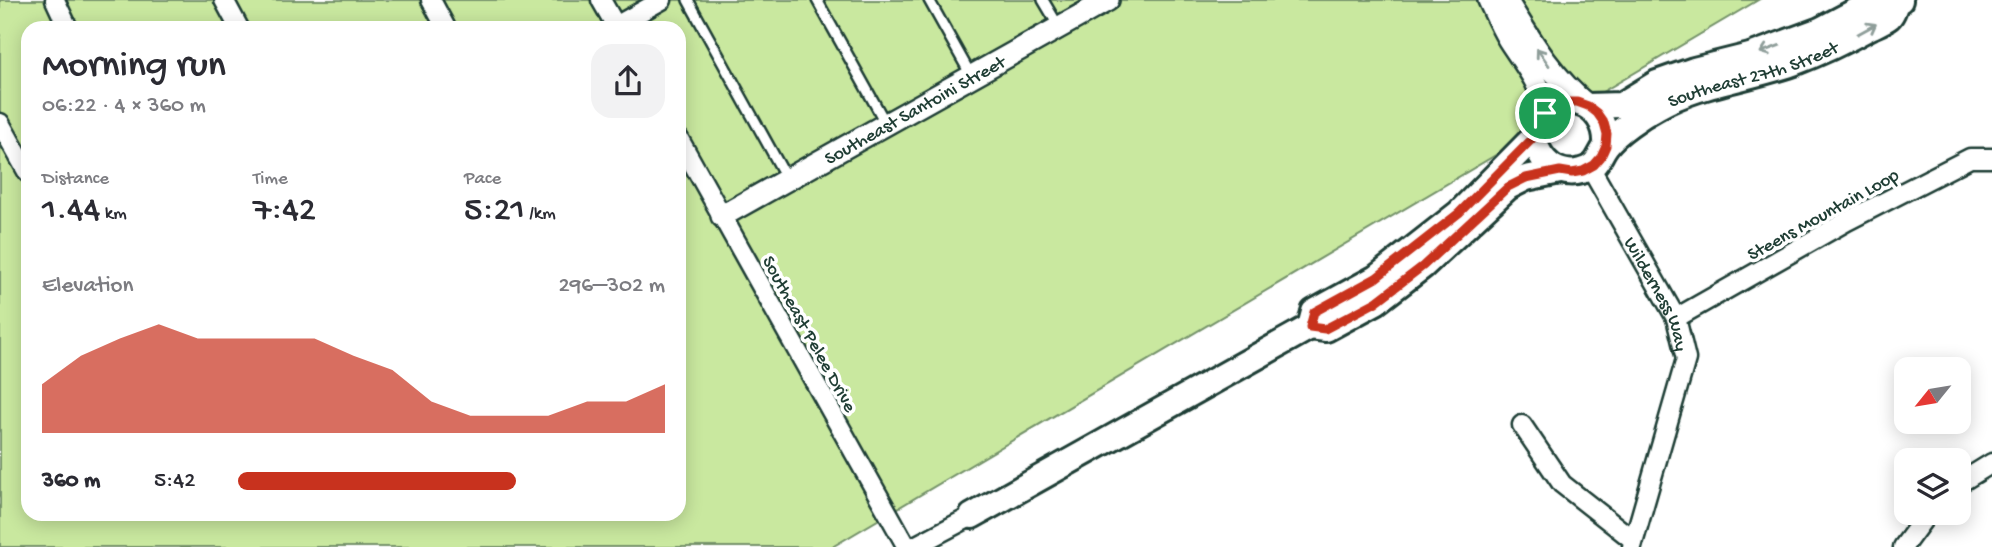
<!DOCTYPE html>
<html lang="en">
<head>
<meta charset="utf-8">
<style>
	:root { --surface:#fff; --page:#f2f2f3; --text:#2b2b33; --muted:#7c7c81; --accent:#c8321e }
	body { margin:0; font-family:"Gochi Hand",sans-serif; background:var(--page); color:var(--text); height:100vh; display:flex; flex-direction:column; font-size:26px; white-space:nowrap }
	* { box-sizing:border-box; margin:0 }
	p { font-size:23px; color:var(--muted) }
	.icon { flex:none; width:38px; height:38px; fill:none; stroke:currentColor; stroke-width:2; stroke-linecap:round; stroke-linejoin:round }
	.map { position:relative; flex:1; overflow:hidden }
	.drawer { position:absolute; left:21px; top:21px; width:665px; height:500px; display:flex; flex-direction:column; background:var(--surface); border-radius:21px; box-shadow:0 4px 18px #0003 }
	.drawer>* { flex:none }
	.needle { width:46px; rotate:240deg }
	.buttons { position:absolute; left:1894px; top:357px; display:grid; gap:14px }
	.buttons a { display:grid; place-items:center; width:77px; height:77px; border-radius:14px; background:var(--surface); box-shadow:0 4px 18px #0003; font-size:35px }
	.pin { position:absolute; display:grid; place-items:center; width:60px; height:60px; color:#fff; margin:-30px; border:4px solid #fff; border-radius:50%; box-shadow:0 2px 7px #0007 }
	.round { display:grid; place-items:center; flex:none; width:74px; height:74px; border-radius:21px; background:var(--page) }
	.overview { display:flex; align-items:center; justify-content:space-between; height:119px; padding:0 21px }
	h1 { font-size:38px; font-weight:600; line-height:52px }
	.metrics { display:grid; grid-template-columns:repeat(3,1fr); gap:10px; height:119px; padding:7px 21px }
	.metrics div { display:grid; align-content:center }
	.metrics b { font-size:35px; font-weight:600 }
	.metrics small { font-size:19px; font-weight:400 }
	.metrics p { font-size:19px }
	.chart { height:196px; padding:14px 21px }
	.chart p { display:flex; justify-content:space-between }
	.chart svg { width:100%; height:126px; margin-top:7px; fill:var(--accent); opacity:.7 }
	ul { padding:0 21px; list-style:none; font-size:23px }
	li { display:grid; grid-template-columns:112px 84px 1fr; align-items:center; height:52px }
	li i { height:18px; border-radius:9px; background:var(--accent) }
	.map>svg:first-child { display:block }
	.green { fill:#c9e89f; stroke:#74926a; stroke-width:2; fill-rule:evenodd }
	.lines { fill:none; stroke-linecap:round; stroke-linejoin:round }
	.service-casing { stroke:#1f3d34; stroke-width:14 }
	.minor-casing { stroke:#1f3d34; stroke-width:23 }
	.tertiary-casing { stroke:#1f3d34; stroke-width:26 }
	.secondary-casing { stroke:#1f3d34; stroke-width:30 }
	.service { stroke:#fff; stroke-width:9 }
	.minor { stroke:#fff; stroke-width:18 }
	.tertiary { stroke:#fff; stroke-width:21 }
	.secondary { stroke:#fff; stroke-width:24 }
	.oneway { stroke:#8f9e9a }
	.route-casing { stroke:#fff; stroke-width:14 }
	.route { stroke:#c8321e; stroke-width:9 }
	.labels { text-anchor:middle; stroke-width:7; stroke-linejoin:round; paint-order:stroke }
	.street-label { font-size:19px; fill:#1f3d34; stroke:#fff }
</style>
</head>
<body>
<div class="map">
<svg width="1992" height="547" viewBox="0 0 1992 547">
	<rect width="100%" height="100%" fill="#fff"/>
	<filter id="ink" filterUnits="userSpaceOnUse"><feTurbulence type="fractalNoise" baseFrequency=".0143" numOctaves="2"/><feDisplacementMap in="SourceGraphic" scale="14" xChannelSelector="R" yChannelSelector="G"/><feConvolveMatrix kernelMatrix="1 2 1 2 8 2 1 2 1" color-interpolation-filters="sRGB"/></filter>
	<g filter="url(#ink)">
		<!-- green -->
		<path class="green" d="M0 0H1758L832 547H0ZM28 28H679V514H28Z"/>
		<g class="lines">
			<!-- service casing -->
			<g class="service-casing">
				<g id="service">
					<polyline points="688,0 787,179"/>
					<polyline points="817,0 886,124"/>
					<polyline points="929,0 972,77"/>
					<polyline points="1043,0 1059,27"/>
				</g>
			</g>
			<!-- minor casing -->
			<g class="minor-casing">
				<g id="minor">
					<polyline points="55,0 68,28"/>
					<polyline points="224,0 239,28"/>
					<polyline points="431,0 446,28"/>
					<polyline points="601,0 617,28"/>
					<polyline points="612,28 662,0"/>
					<polyline points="0,123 28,173"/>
					<polyline points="679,139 907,547"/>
					<path id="s1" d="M1590 167 1676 318 1686 359 1632 547"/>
					<polyline points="1676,318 1847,221 1970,158 1992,158"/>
					<polyline points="1522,425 1562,484 1632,539"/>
					<polyline points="1958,484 1992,463"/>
					<polyline points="913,547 972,516"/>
					<polyline points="1903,547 1928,513"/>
				</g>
			</g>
			<!-- tertiary casing -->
			<g class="tertiary-casing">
				<g id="tertiary">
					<path d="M1489 0C1495 13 1501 27 1509 40 1525 65 1542 83 1545 113"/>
					<path d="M1506 0C1530 39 1551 76 1588 106"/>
					<path id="s2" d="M722 216 1108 0"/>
				</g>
			</g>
			<!-- secondary casing -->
			<g class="secondary-casing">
				<g id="secondary">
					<polyline points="1588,106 1621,105 1657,83 1694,70 1750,56 1820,30 1877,0"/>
					<path id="s3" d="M1606 146C1609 100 1554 85 1538 124 1527 151 1554 179 1581 171 1598 167 1598 157 1606 146 1616 132 1642 115 1657 107 1698 83 1748 79 1793 63 1820 53 1845 41 1870 27 1876 24 1884 21 1889 17 1895 11 1893 4 1900 0"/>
					<polyline points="1310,327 1326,329 1376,302 1423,266 1508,187 1526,178 1560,171"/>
					<polyline points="1310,327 1314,312 1376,278 1459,213 1536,135"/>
					<polyline points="972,516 1310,327"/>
				</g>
			</g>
			<!-- service -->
			<use href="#service" class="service"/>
			<!-- minor -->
			<use href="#minor" class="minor"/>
			<!-- tertiary -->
			<use href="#tertiary" class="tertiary"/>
			<!-- secondary -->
			<use href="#secondary" class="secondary"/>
		</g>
		<!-- one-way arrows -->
		<defs><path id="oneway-shaft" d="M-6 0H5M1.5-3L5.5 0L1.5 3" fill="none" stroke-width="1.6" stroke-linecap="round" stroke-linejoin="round" transform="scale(1.75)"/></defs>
		<g class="oneway">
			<use href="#oneway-shaft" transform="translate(1867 29) rotate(-29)"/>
			<use href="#oneway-shaft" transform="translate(1770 49) rotate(160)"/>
			<use href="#oneway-shaft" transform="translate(1543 57) rotate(-125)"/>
		</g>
	</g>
	<g class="lines" filter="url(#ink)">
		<!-- route casing -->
		<g class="route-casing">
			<path id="route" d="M1565 102H1577L1588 106 1597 113 1604 123 1607 134 1606 146 1601 157 1594 165 1583 171 1572 173 1560 171 1526 178 1508 187 1423 266 1376 302 1325 329 1310 327 1314 312 1376 278 1459 213 1536 135C1540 117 1548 108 1565 102Z"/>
		</g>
		<!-- route -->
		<use href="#route" class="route"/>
	</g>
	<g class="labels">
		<!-- street labels -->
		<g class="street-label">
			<text dy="7" stroke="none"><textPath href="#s3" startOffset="387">Southeast 27th Street</textPath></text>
			<text dy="7" stroke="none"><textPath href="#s2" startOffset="220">Southeast Santoini Street</textPath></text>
			<text transform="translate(1822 213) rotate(-29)" y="7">Steens Mountain Loop</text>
			<text dy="7" stroke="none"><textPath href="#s1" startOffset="144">Wilderness Way</textPath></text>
			<text transform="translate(811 333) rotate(61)" y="7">Southeast Pelee Drive</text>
		</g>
	</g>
</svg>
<div class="buttons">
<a><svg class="needle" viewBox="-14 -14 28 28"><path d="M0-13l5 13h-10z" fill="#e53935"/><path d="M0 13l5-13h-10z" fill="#7c7c81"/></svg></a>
<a><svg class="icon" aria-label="layers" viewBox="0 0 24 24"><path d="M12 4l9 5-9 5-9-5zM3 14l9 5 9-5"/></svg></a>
</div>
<div class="pin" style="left:1545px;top:113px;background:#1e9e55"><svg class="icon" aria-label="arrive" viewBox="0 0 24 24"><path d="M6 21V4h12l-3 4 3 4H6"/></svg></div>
<section class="drawer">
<div class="overview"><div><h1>Morning run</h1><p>06:22 · 4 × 360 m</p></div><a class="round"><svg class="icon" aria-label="share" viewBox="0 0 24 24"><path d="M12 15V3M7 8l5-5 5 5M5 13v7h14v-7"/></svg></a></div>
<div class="metrics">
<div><p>Distance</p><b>1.44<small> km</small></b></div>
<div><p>Time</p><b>7:42</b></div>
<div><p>Pace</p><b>5:21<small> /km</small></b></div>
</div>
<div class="chart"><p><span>Elevation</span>296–302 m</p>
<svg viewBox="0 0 160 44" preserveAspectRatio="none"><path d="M0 44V27L10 17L20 11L30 6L40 11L50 11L60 11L70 11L80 17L90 22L100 33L110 38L120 38L130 38L140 33L150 33L160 27V44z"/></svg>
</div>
<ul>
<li><b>360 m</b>5:42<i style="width:65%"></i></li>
</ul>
</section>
</div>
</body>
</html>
